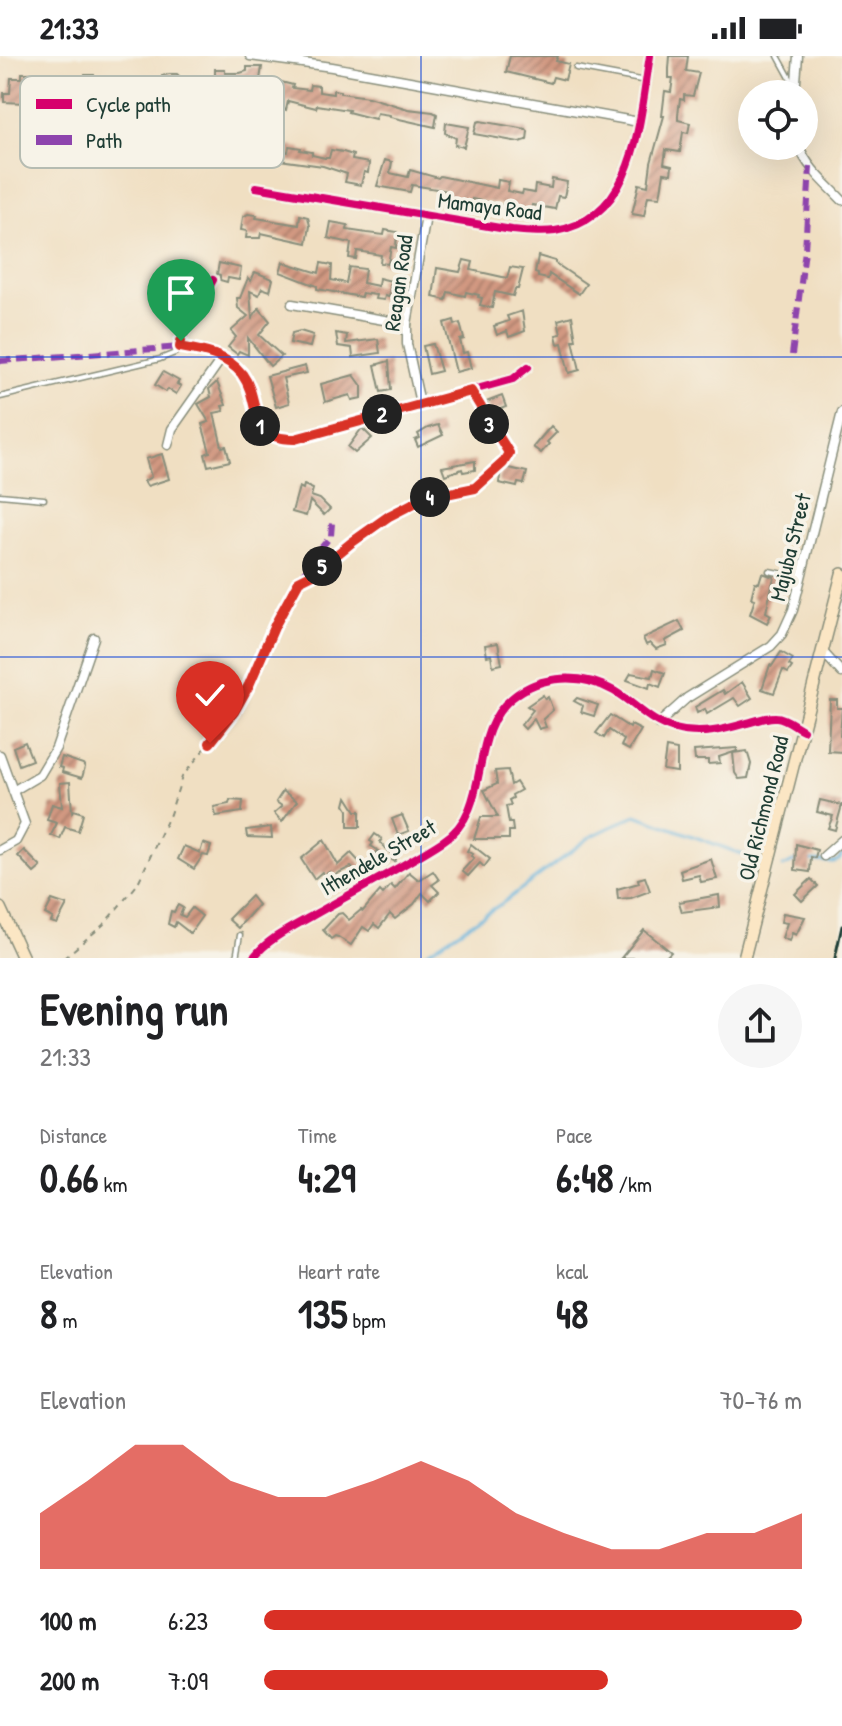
<!DOCTYPE html>
<html lang="en">
<head>
<meta charset="utf-8">
<style>
	:root { --surface:#fff; --page:#f6f6f6; --text:#202124; --muted:#757577; --accent:#d93025 }
	body { margin:0; font-family:"Patrick Hand",sans-serif; background:var(--page); color:var(--text); height:100vh; display:flex; flex-direction:column; font-size:30px; white-space:nowrap }
	* { box-sizing:border-box; margin:0 }
	p { font-size:26px; color:var(--muted) }
	.icon { flex:none; width:44px; height:44px; fill:none; stroke:currentColor; stroke-width:2; stroke-linecap:round; stroke-linejoin:round }
	.map { position:relative; height:902px; overflow:hidden }
	.panel { display:flex; flex-direction:column; background:var(--surface); flex:1 }
	.panel>* { flex:none }
	.fabs { position:absolute; left:738px; top:24px; display:grid; gap:16px }
	.fabs a { display:grid; place-items:center; width:80px; height:80px; border-radius:50%; background:var(--surface); box-shadow:0 8px 32px #0002; font-size:40px }
	.pin { position:absolute; display:grid; place-items:center; width:68px; height:68px; color:#fff; margin:-82px -34px; border-radius:50% 50% 50% 0; rotate:-45deg; box-shadow:0 0 8px #0007 }
	.pin .icon { rotate:45deg }
	.km { position:absolute; width:40px; height:40px; margin:-20px; border-radius:50%; background:#222; color:#fff; font-size:22px; line-height:40px; text-align:center }
	.round { display:grid; place-items:center; flex:none; width:84px; height:84px; border-radius:42px; background:var(--page) }
	.overview { display:flex; align-items:center; justify-content:space-between; height:136px; padding:0 40px }
	h1 { font-size:44px; font-weight:700; line-height:60px }
	.stats { display:grid; grid-template-columns:repeat(3,1fr); gap:12px; height:136px; padding:8px 40px }
	.stats div { display:grid; align-content:center }
	.stats b { font-size:40px; font-weight:700 }
	.stats small { font-size:22px; font-weight:400 }
	.stats p { font-size:22px }
	.chart { height:224px; padding:16px 40px }
	.chart p { display:flex; justify-content:space-between }
	.chart svg { width:100%; height:144px; margin-top:8px; fill:var(--accent); opacity:.7 }
	ul { padding:0 40px; list-style:none; font-size:26px }
	li { display:grid; grid-template-columns:128px 96px 1fr; align-items:center; height:60px }
	li i { height:20px; border-radius:10px; background:var(--accent) }
	.status { display:flex; justify-content:space-between; align-items:center; height:56px; padding:0 40px; background:var(--surface); direction:ltr }
	.status svg { height:22px; fill:currentColor }
	.map>svg:first-child { display:block }
	.lines { fill:none; stroke-linecap:round; stroke-linejoin:round }
	.stream { stroke:#60b1db; stroke-width:3 }
	.building { fill:url(#building-hatch) }
	.lane-casing { stroke:#888e7b; stroke-width:7 }
	.street-casing { stroke:#888e7b; stroke-width:11 }
	.secondary-casing { stroke:#888e7b; stroke-width:14 }
	.path { stroke:#888e7b; stroke-width:2; stroke-dasharray:6 6; stroke-linecap:butt }
	.lane { stroke:#fff; stroke-width:4 }
	.street { stroke:#fff; stroke-width:8 }
	.secondary { stroke:#fbe6c4; stroke-width:11 }
	.rail { stroke:#1f3d34; stroke-width:3 }
	.quiet { stroke:#8e44ad; stroke-width:6; stroke-dasharray:12 6; stroke-linecap:butt }
	.cycleway-casing { stroke:#f7f3e8; stroke-width:13 }
	.cycleway { stroke:#d6006c; stroke-width:8 }
	.route-casing { stroke:#fff; stroke-width:16 }
	.route { stroke:#d93025; stroke-width:10 }
	.grid { fill:none; stroke:#1d4ed8; stroke-width:2; stroke-opacity:0.55 }
	.labels { text-anchor:middle; stroke-width:7; stroke-linejoin:round; paint-order:stroke }
	.street-label { font-size:22px; fill:#1f3d34; stroke:#f7f3e8 }
	.key { fill:#f7f3e8; stroke:#b6bcb2; stroke-width:2 }
	.key-label { font-size:22px; fill:#1f3d34 }
</style>
</head>
<body>
<div class="status"><b>21:33</b><svg viewBox="0 0 49 12"><path d="M0 12V9h3v3zM5 12V6h3v6zM10 12V3h3v9zM15 12V0h3v12zM26 1h20v11H26zM47 4h2v5h-2z"/></svg></div>
<div class="map">
<svg width="842" height="902" viewBox="0 0 842 902">
	<defs>
		<pattern id="building-hatch" width="6" height="6" patternUnits="userSpaceOnUse" patternTransform="scale(2)"><rect width="6" height="6" fill="#d19881"/><path d="M-1 1l2-2M0 6l6-6M5 7l2-2" fill="none" stroke="#a97d6a"/></pattern>
	</defs>
	<rect width="100%" height="100%" fill="#f7f3e8"/>
	<filter id="ink" filterUnits="userSpaceOnUse"><feTurbulence type="fractalNoise" baseFrequency=".0125" numOctaves="2"/><feDisplacementMap in="SourceGraphic" scale="16" xChannelSelector="R" yChannelSelector="G"/><feConvolveMatrix kernelMatrix="1 2 1 2 8 2 1 2 1" color-interpolation-filters="sRGB"/></filter>
	<filter id="wash" filterUnits="userSpaceOnUse"><feTurbulence type="fractalNoise" baseFrequency=".006" numOctaves="4" result="noise"/><feDisplacementMap in="SourceGraphic" scale="32" xChannelSelector="R" yChannelSelector="G"/><feGaussianBlur stdDeviation="1.8" result="paint"/><feColorMatrix in="noise" values="0 0 0 0 0 0 0 0 0 0 0 0 0 0 0 0 0 1.4 0 .05"/><feComposite in="paint" operator="in"/></filter>
	<g filter="url(#wash)">
		<rect width="100%" height="100%" fill="#f0dfc2"/>
		<g class="lines">
			<!-- stream -->
			<g class="stream">
				<polyline points="808,805 833,806 839,804 842,798"/>
				<polyline points="783,811 797,804"/>
				<polyline points="418,902 504,846 590,781 636,759 760,805"/>
			</g>
		</g>
		<g id="blocks">
			<!-- building -->
			<g class="building">
				<polygon points="510,0 558,0 556,5 569,8 565,24 553,21 551,27 506,16"/>
				<polygon points="670,0 688,0 686,15 699,17 693,40 684,39 684,44 680,43 678,59 678,64 690,67 688,77 683,76 680,96 666,94 664,108 672,110 671,118 664,117 660,141 648,140 644,160 632,158 639,128 648,130 651,107 664,60 662,60 665,35 671,36 673,22 669,22 669,13"/>
				<polygon points="247,11 262,11 259,30 226,30 226,37 216,37 216,34 161,35 162,20 169,18 177,18 181,22 200,22 215,20 215,13 225,13 225,17 240,17 247,15"/>
				<polygon points="22,17 44,17 44,21 71,19 71,35 68,35 68,39 58,39 58,35 42,35 42,41 26,41 26,47 4,46 4,37 10,37 11,22 22,22"/>
				<polygon points="85,19 94,19 96,43 84,43"/>
				<polygon points="281,26 293,29 292,32 309,34 310,29 319,30 319,36 333,38 333,34 340,35 340,37 368,41 408,53 433,56 437,58 435,71 390,61 390,59 377,57 375,63 348,56 349,54 317,49 316,52 288,45 286,54 269,51 264,46 267,36 278,39"/>
				<polygon points="480,65 526,73 528,75 527,84 519,86 474,78 477,66"/>
				<polygon points="446,67 469,71 464,91 455,89 456,82 445,77"/>
				<polygon points="258,90 288,96 289,90 301,92 300,94 312,96 312,99 325,102 329,102 331,94 343,96 353,99 352,104 369,107 368,117 364,116 361,129 345,126 347,118 323,110 279,104 279,107 259,105 255,103"/>
				<polygon points="385,104 392,106 390,117 408,121 410,114 438,122 440,120 497,132 498,124 509,126 507,135 522,138 523,135 534,137 535,129 551,132 552,123 567,126 564,141 558,140 555,153 532,149 530,159 521,157 522,153 472,143 469,156 447,149 449,135 412,129 410,136 377,130"/>
				<polygon points="248,158 257,159 256,162 299,169 300,159 308,161 310,170 307,187 261,177 260,182 246,182 247,175 241,174 243,161"/>
				<polygon points="331,166 348,169 347,174 367,177 384,179 385,174 397,176 396,192 391,191 388,208 380,207 381,199 357,195 356,203 349,202 351,187 328,182"/>
				<polygon points="538,200 555,205 555,207 586,228 579,238 549,218 548,223 538,221 538,218 535,217"/>
				<polygon points="464,204 473,206 471,214 507,222 510,211 523,213 518,233 515,233 513,240 495,236 492,252 480,249 482,242 478,241 479,239 466,236 465,240 448,236 446,244 433,241 437,212 460,216"/>
				<polygon points="283,206 319,217 321,207 332,209 331,224 346,227 349,211 365,213 363,227 378,230 379,222 391,225 389,241 385,240 384,244 375,243 376,239 362,237 361,241 317,233 317,230 280,216"/>
				<polygon points="219,207 241,212 239,224 228,222 227,226 220,224 220,219 217,218"/>
				<polygon points="255,216 273,223 270,235 262,232 259,239 250,235 252,262 259,252 270,265 259,279 282,300 270,310 248,282 248,299 239,295 237,298 228,291 236,281 231,275 248,260 238,252 237,242 240,242 248,222 251,225"/>
				<polygon points="522,255 525,275 509,281 507,275 497,279 494,270 509,265 507,260"/>
				<polygon points="572,260 576,284 573,284 580,314 569,317 562,287 558,288 556,279 561,278 558,264"/>
				<polygon points="454,264 455,269 460,267 464,283 460,284 463,297 467,296 471,312 456,316 444,267"/>
				<polygon points="300,275 313,279 310,291 290,287 292,277"/>
				<polygon points="336,277 347,279 346,287 378,283 380,297 353,301 352,292 338,290"/>
				<polygon points="433,288 441,315 429,318 423,290"/>
				<polygon points="389,305 391,334 381,336 375,309"/>
				<polygon points="305,310 307,317 283,322 289,347 276,351 267,320"/>
				<polygon points="163,316 179,325 177,328 181,330 176,338 168,333 166,336 155,329"/>
				<polygon points="354,319 362,330 362,342 352,344 350,339 325,346 321,328"/>
				<polygon points="217,326 226,349 222,350 224,355 214,357 222,391 226,390 230,405 208,410 205,398 210,396 202,368 209,366 198,348 211,341 209,333"/>
				<polygon points="502,340 506,351 490,357 486,346"/>
				<polygon points="438,369 443,379 418,391 415,384 420,382 418,378 428,372"/>
				<polygon points="551,370 557,376 547,386 549,388 541,397 533,391"/>
				<polygon points="362,372 372,382 355,397 348,391"/>
				<polygon points="162,398 169,423 147,430 144,425 151,421 146,403"/>
				<polygon points="475,405 475,414 463,416 462,413 445,419 442,411"/>
				<polygon points="508,412 527,416 524,428 518,427 517,431 499,427 501,413"/>
				<polygon points="304,429 313,433 311,440 320,443 330,453 324,459 310,445 306,460 292,456 299,431 303,433"/>
				<polygon points="762,517 774,521 766,556 771,559 767,567 750,558 755,543 751,542 755,526 759,527"/>
				<polygon points="679,565 684,575 665,585 667,589 656,593 650,587 646,589 643,582"/>
				<polygon points="498,587 502,608 493,610 491,599 487,600 485,589"/>
				<polygon points="781,596 793,603 789,609 792,611 788,617 783,614 774,637 762,633 770,609 772,610"/>
				<polygon points="654,613 665,617 660,631 650,627 649,632 627,624 631,617 652,621"/>
				<polygon points="742,626 752,642 740,650 734,642 707,658 705,653 697,657 695,651 723,634 725,638"/>
				<polygon points="543,639 545,643 548,641 553,654 543,663 546,671 539,673 534,663 525,673 521,669 533,654 527,650"/>
				<polygon points="577,642 598,649 594,660 581,656 583,650 574,645"/>
				<polygon points="830,644 837,644 837,652 842,652 840,679 842,680 842,696 828,695"/>
				<polygon points="610,659 630,672 631,669 641,674 629,694 621,690 624,684 609,674 604,682 596,677"/>
				<polygon points="25,686 32,704 19,709 13,691"/>
				<polygon points="666,692 677,694 677,716 663,714"/>
				<polygon points="737,692 737,695 719,701 720,707 708,708 708,704 695,704 694,695"/>
				<polygon points="747,695 751,708 748,722 739,723 735,717 733,697"/>
				<polygon points="62,701 83,708 85,711 82,722 62,716 63,712 59,711"/>
				<polygon points="508,714 511,729 516,726 521,734 512,739 513,742 509,744 511,749 506,750 509,767 512,767 513,775 509,775 509,783 474,783 481,761 498,761 484,734 497,728 495,715"/>
				<polygon points="70,726 72,756 73,754 83,757 82,762 78,775 65,771 60,783 51,779 57,767 47,764 52,748 62,751 60,727"/>
				<polygon points="283,735 297,745 282,766 274,757 282,750 276,746"/>
				<polygon points="347,741 356,755 360,755 360,771 348,771 348,754 345,749"/>
				<polygon points="230,744 243,745 242,756 216,760 214,751 229,748"/>
				<polygon points="820,744 842,749 835,774 828,772 833,760 817,756"/>
				<polygon points="402,759 409,775 398,779 392,763"/>
				<polygon points="271,771 272,782 247,781 246,774"/>
				<polygon points="375,778 382,783 380,786 396,803 395,806 386,800 383,804 376,797 379,795 371,790 373,787 370,785"/>
				<polygon points="324,784 338,809 351,797 364,811 357,817 351,811 332,820 327,820 329,816 324,819 322,816 314,823 301,803"/>
				<polygon points="203,787 211,790 208,800 203,799 194,813 178,803 184,790 200,797"/>
				<polygon points="471,788 490,803 484,811 480,807 468,820 462,815 474,802 471,800 473,798 467,795"/>
				<polygon points="796,788 817,794 815,802 811,801 810,816 795,814"/>
				<polygon points="24,794 41,811 34,817 18,800"/>
				<polygon points="711,803 717,823 701,826 699,819 682,823 680,814"/>
				<polygon points="433,815 439,824 432,829 439,836 430,845 422,837 414,848 395,863 390,858 379,872 374,868 369,875 363,871 351,889 338,881 335,880 331,883 323,874 338,858 342,857 349,864 361,854 363,855 380,835 383,838 391,829 395,833 409,816 419,824"/>
				<polygon points="645,821 650,835 631,842 618,843 617,833 639,827 638,823"/>
				<polygon points="811,823 818,830 802,845 795,838"/>
				<polygon points="719,839 720,851 682,856 679,846"/>
				<polygon points="251,840 258,849 238,872 228,863"/>
				<polygon points="52,844 67,849 57,868 51,866 53,862 45,858"/>
				<polygon points="178,849 183,852 180,859 185,861 192,852 202,860 190,877 176,866 174,871 168,868 171,855 174,856"/>
				<polygon points="783,857 805,861 796,879 792,877 789,885 782,882 787,867 781,866"/>
				<polygon points="644,874 671,896 665,902 621,902"/>
			</g>
		</g>
	</g>
	<g filter="url(#ink)">
		<use href="#blocks" fill-opacity="0" stroke="#888e7b" stroke-width="2"/>
		<g class="lines">
			<!-- lane casing -->
			<g class="lane-casing">
				<g id="lane">
					<polyline points="778,0 794,29"/>
					<polyline points="576,12 646,25"/>
					<polyline points="0,341 160,303 175,297 180,291"/>
					<polyline points="0,439 44,443"/>
					<polyline points="769,515 799,521"/>
					<polyline points="236,902 240,879"/>
				</g>
			</g>
			<!-- street casing -->
			<g class="street-casing">
				<g id="street">
					<polyline points="250,0 332,11 639,66"/>
					<polyline points="795,38 798,0"/>
					<path d="M799 90C807 112 826 127 842 144"/>
					<path d="M256 131 512 174C526 175 541 177 555 175 637 162 639 63 650 0"/>
					<path d="M213 224 187 269 180 291C203 295 227 299 242 318 263 347 244 383 295 383L513 323 528 311"/>
					<polyline points="292,248 407,268"/>
					<polyline points="420,347 407,288 407,268 426,160"/>
					<polyline points="168,389 172,373 222,302"/>
					<polyline points="823,596 842,617"/>
					<polyline points="658,668 687,642 771,590 782,578 793,554 842,356"/>
					<polyline points="0,699 25,768 16,785 0,794"/>
					<polyline points="13,735 40,719 56,692 94,582"/>
					<polyline points="824,800 842,784"/>
					<polyline points="326,827 367,828"/>
					<path d="M253 902C269 881 295 870 317 857 359 833 403 811 443 785 494 752 466 679 512 642 541 618 582 617 614 635 636 648 650 667 675 673 700 680 723 674 747 667 756 665 767 660 776 661 785 661 795 670 803 674"/>
				</g>
			</g>
			<!-- secondary casing -->
			<g class="secondary-casing">
				<g id="secondary">
					<polyline points="0,852 23,902"/>
					<polyline points="744,902 842,518"/>
				</g>
			</g>
			<!-- path -->
			<polyline class="path" points="64,902 103,869 137,829 170,758 182,721 234,656 299,525 313,518 351,487 389,460 422,443 475,432 503,407 509,395 475,343"/>
			<!-- lane -->
			<use href="#lane" class="lane"/>
			<!-- street -->
			<use href="#street" class="street"/>
			<!-- secondary -->
			<use href="#secondary" class="secondary"/>
			<!-- rail -->
			<polyline class="rail" points="835,902 842,870"/>
			<!-- quiet -->
			<g class="quiet">
				<polyline points="792,299 805,194 810,110"/>
				<polyline points="0,305 180,291"/>
				<polyline points="302,524 309,506 331,480 332,467"/>
			</g>
			<!-- cycleway casing -->
			<g class="cycleway-casing">
				<g id="cycleway">
					<path d="M256 131 512 174C526 175 541 177 555 175 637 162 639 63 650 0"/>
					<path d="M213 224 187 269 180 291C203 295 227 299 242 318 263 347 244 383 295 383L513 323 528 311"/>
					<path d="M253 902C269 881 295 870 317 857 359 833 403 811 443 785 494 752 466 679 512 642 541 618 582 617 614 635 636 648 650 667 675 673 700 680 723 674 747 667 756 665 767 660 776 661 785 661 795 670 803 674"/>
				</g>
			</g>
			<!-- cycleway -->
			<use href="#cycleway" class="cycleway"/>
		</g>
	</g>
	<g class="lines" filter="url(#ink)">
		<!-- route casing -->
		<g class="route-casing">
			<path id="route" d="M181 285 180 291C203 295 227 299 242 318 263 347 244 383 295 383L471 335 509 397 503 407 475 432 422 443 389 460 351 487 313 518 299 525 275 569 249 629 234 656 210 687"/>
		</g>
		<!-- route -->
		<use href="#route" class="route"/>
	</g>
	<!-- grid -->
	<path class="grid" d="M421 0V902M0 301H842M0 601H842"/>
	<g class="labels">
		<!-- street labels -->
		<g class="street-label">
			<text transform="translate(490 150) rotate(7)" y="8">Mamaya Road</text>
			<text transform="translate(398 227) rotate(-82)" y="8">Reagan Road</text>
			<text transform="translate(790 491) rotate(-76)" y="8">Majuba Street</text>
			<text transform="translate(763 752) rotate(-76)" y="8">Old Richmond Road</text>
			<text transform="translate(378 801) rotate(-30)" y="8">Ithendele Street</text>
		</g>
	</g>
	<!-- legend -->
	<rect x="20" y="20" width="264" height="92" rx="12" class="key"/>
	<rect x="36" y="43" width="36" height="10" fill="#d6006c"/>
	<rect x="36" y="79" width="36" height="10" fill="#8e44ad"/>
	<g class="key-label">
		<text x="86" y="56">Cycle path</text>
		<text x="86" y="92">Path</text>
	</g>
</svg>
<div class="fabs">
<a><svg class="icon" aria-label="locate" viewBox="0 0 24 24"><circle cx="12" cy="12" r="6"/><path d="M12 2v4M12 18v4M2 12h4M18 12h4"/></svg></a>
</div>
<div class="pin" style="left:181px;top:285px;background:#1e9e55"><svg class="icon" aria-label="arrive" viewBox="0 0 24 24"><path d="M6 21V4h12l-3 4 3 4H6"/></svg></div>
<div class="pin" style="left:210px;top:687px;background:#d93025"><svg class="icon" aria-label="check" viewBox="0 0 24 24"><path d="M5 12l5 5 9-10"/></svg></div>
<b class="km" style="left:260px;top:370px">1</b>
<b class="km" style="left:382px;top:358px">2</b>
<b class="km" style="left:489px;top:368px">3</b>
<b class="km" style="left:430px;top:441px">4</b>
<b class="km" style="left:322px;top:510px">5</b>
</div>
<section class="panel">
<div class="overview"><div><h1>Evening run</h1><p>21:33</p></div><a class="round"><svg class="icon" aria-label="share" viewBox="0 0 24 24"><path d="M12 15V3M7 8l5-5 5 5M5 13v7h14v-7"/></svg></a></div>
<div class="stats">
<div><p>Distance</p><b>0.66<small> km</small></b></div>
<div><p>Time</p><b>4:29</b></div>
<div><p>Pace</p><b>6:48<small> /km</small></b></div>
</div>
<div class="stats">
<div><p>Elevation</p><b>8<small> m</small></b></div>
<div><p>Heart rate</p><b>135<small> bpm</small></b></div>
<div><p>kcal</p><b>48</b></div>
</div>
<div class="chart"><p><span>Elevation</span>70–76 m</p>
<svg viewBox="0 0 160 44" preserveAspectRatio="none"><path d="M0 44V27L10 17L20 6L30 6L40 17L50 22L60 22L70 17L80 11L90 17L100 27L110 33L120 38L130 38L140 33L150 33L160 27V44z"/></svg>
</div>
<ul>
<li><b>100 m</b>6:23<i style="width:100%"></i></li>
<li><b>200 m</b>7:09<i style="width:64%"></i></li>
</ul>
</section>
</body>
</html>
